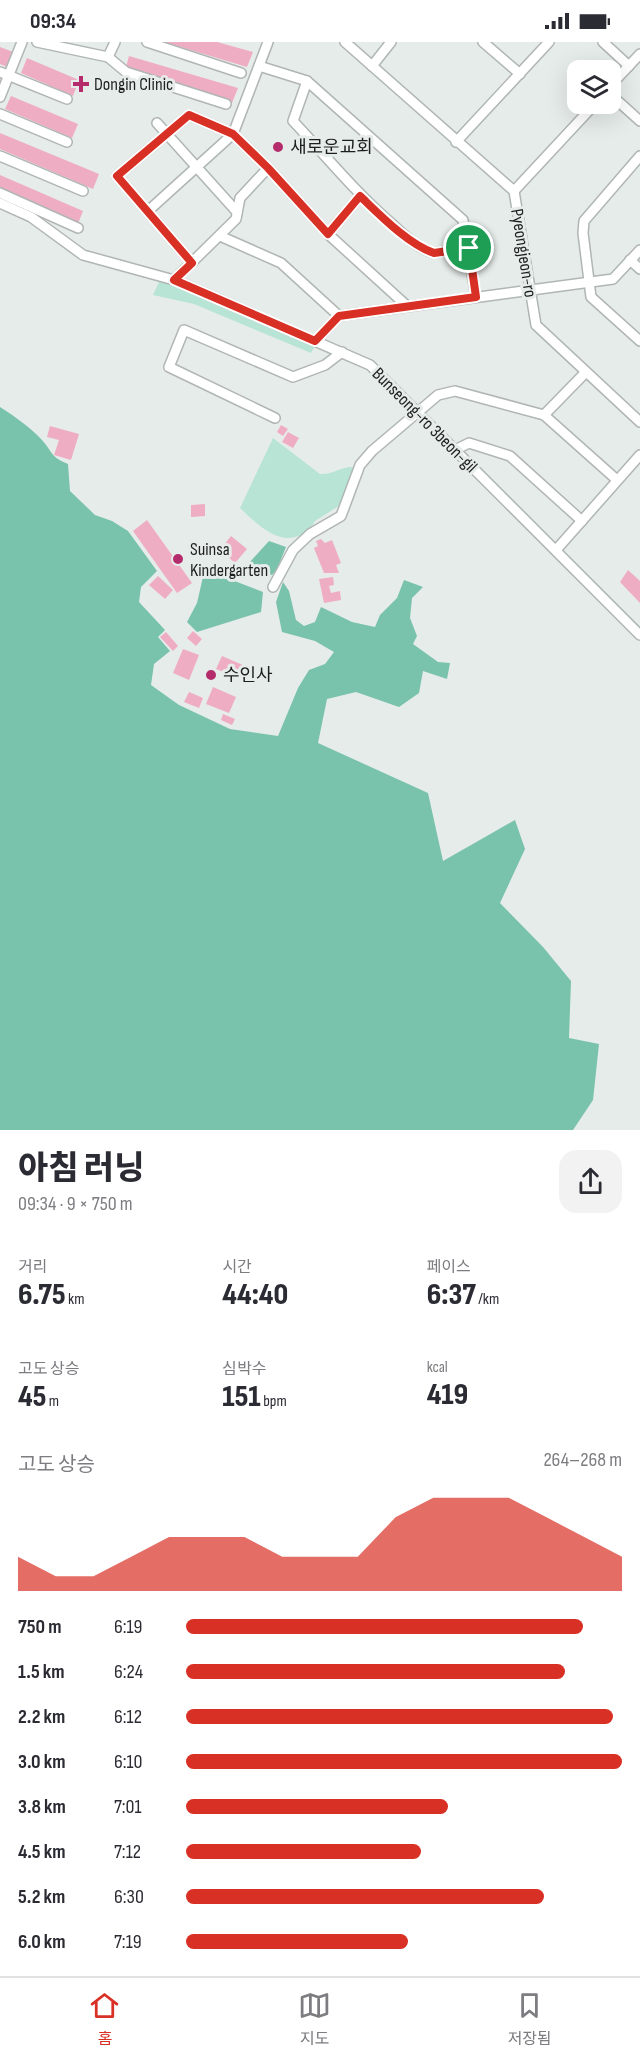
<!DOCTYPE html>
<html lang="ko">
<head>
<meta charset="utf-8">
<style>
	:root { --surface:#fff; --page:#f2f2f3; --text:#2b2b33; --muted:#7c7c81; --line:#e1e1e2; --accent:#d93025 }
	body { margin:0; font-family:"Sofia Sans Condensed","Noto Sans KR",sans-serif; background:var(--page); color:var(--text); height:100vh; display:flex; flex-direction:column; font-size:22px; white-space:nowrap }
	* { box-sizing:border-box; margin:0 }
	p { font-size:20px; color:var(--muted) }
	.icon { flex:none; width:33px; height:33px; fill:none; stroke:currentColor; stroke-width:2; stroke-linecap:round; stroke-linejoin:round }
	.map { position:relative; height:1088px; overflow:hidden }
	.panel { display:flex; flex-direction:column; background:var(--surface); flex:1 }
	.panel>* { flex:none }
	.buttons { position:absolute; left:567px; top:18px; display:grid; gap:12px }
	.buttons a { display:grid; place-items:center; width:54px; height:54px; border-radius:12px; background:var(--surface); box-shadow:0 6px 24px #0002; font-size:30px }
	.pin { position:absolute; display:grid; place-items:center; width:51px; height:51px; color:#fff; margin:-26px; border:3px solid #fff; border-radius:50%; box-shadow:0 2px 6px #0007 }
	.round { display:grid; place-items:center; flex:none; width:63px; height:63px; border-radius:18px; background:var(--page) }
	.headline { display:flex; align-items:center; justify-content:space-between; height:102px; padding:0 18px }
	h1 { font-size:33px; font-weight:800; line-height:45px }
	.metrics { display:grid; grid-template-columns:repeat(3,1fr); gap:9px; height:102px; padding:6px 18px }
	.metrics div { display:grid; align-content:center }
	.metrics b { font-size:30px; font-weight:800 }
	.metrics small { font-size:16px; font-weight:400 }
	.metrics p { font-size:16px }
	.chart { height:168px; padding:12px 18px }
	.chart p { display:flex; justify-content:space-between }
	.chart svg { width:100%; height:108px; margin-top:6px; fill:var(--accent); opacity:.7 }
	ul { padding:0 18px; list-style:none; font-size:20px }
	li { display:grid; grid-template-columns:96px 72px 1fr; align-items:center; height:45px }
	li i { height:15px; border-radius:8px; background:var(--accent) }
	.status { display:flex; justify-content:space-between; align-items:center; height:42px; padding:0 30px; background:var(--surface); direction:ltr }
	.status svg { height:16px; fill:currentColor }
	.menu { display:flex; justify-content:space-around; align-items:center; height:84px; border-top:2px solid var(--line); background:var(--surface); font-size:16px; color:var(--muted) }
	.menu a { display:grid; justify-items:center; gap:3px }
	.menu .selected { color:var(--accent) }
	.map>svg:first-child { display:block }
	.green { fill:#b8e4d5 }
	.forest { fill:#79c2ab }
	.building { fill:#efadc3 }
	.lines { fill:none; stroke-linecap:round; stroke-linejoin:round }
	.minor-casing { stroke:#b0b6b4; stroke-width:12 }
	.minor { stroke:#fff; stroke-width:9 }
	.route-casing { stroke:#fff; stroke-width:12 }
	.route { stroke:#d93025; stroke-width:8 }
	.poi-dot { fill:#b42c6c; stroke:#e6ecea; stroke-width:2 }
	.labels { text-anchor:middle; stroke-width:6; stroke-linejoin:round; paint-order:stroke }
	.poi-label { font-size:18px; fill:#1d1f1f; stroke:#e6ecea; text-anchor:start }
	.street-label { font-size:18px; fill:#1d1f1f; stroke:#e6ecea }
</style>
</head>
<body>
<div class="status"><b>09:34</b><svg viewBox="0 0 49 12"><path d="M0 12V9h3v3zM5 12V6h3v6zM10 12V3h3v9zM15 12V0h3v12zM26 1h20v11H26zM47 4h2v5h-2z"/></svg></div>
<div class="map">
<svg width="640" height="1088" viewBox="0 0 640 1088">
	<rect width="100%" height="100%" fill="#e6ecea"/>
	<!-- green -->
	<g class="green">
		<polygon points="160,238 172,240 315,304 311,311 194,262 153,253"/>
		<path d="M273 396 320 432C332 433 342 424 354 425L345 460 315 479 308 491C302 492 295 496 289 496 270 496 253 478 240 466Z"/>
	</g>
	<!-- forest -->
	<g class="forest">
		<path d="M0 365C14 374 30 385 41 397 54 411 49 414 68 422L70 449 95 473 112 479 128 489 157 529 141 545 139 560 165 588 158 595 170 609 154 622 151 643 179 663 230 687 278 694 298 646 309 628 325 622 334 610 315 599 282 590 276 560 283 540 289 549 296 578 304 584 315 580 321 565 352 580 375 585 380 573 397 556 404 538 423 545 412 556 410 576 417 594 413 602 438 620 450 621 447 637 423 629 419 651 399 665 356 650 327 657 318 701 428 751 443 819 515 778 525 807 500 861 543 905 571 939 569 996 599 1002 593 1058 573 1088H0Z"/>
		<polygon points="269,499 286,505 277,527 272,533 251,528 249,521"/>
		<polygon points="205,526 229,533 232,538 263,550 261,570 197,590 187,580 197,561"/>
	</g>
	<!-- building -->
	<g class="building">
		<polygon points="164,0 217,0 253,10 247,25"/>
		<polygon points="0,5 13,10 7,25 0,22"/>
		<polygon points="129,14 238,46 232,61 125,29"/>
		<polygon points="27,16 79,38 73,54 21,31"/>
		<polygon points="11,54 78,82 72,96 5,67"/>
		<polygon points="0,91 99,132 93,147 0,107"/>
		<polygon points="0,133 83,169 77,184 0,150"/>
		<polygon points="281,383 288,387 283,394 277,390"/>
		<polygon points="50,384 79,392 71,418 54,413 59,398 47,395"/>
		<polygon points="288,390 299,396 293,406 282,400"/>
		<polygon points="205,462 205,474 191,475 191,463"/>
		<polygon points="147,478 192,541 177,551 133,489"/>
		<polygon points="231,494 247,507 235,521 220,508"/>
		<polygon points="321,497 325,501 332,498 341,521 336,523 339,531 324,531 314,506 318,504 316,499"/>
		<polygon points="628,528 640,539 640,561 620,540"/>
		<polygon points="158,534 173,548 165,557 149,543"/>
		<polygon points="333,535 334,543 329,544 331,551 340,549 341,558 324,561 319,537"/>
		<polygon points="193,589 202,597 196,604 187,596"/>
		<polygon points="166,590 178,604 173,609 160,595"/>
		<polygon points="183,607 199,613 189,638 173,631"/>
		<polygon points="222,614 245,624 239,636 216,627"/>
		<polygon points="213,645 236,655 229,671 206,662"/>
		<polygon points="189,650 203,656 199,666 184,660"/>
		<polygon points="223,672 235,677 232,683 221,678"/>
	</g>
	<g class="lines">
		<!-- minor casing -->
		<g class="minor-casing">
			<g id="minor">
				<polyline points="37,0 108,15 126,30 226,62"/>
				<polyline points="147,0 241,31"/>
				<polyline points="345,0 514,149 536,283 640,380"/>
				<polyline points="483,0 520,32"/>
				<polyline points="603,0 629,24"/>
				<polyline points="108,15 115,0"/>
				<polyline points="259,24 307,39 463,178 476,255"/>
				<polyline points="372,24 391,0"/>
				<polyline points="0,30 67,57"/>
				<path d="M307 39 293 79C326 114 356 151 392 182 405 194 417 206 434 211L469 206"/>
				<polyline points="610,44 640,12"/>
				<polyline points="610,52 640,79"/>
				<polyline points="0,55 22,0"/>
				<polyline points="0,72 67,100"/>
				<polyline points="157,81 237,170"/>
				<polyline points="456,100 549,0"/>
				<polyline points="0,114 83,149"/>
				<polyline points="640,114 584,179 583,191 591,255 640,299"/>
				<polyline points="514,149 595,62"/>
				<polyline points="0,151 78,186"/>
				<polyline points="0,161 31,175 83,213 174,238 370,323 640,593"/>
				<polyline points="148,169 233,92 268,0"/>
				<polyline points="328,192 360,154"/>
				<polyline points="220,194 281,221 339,274"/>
				<polyline points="630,218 640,227"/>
				<polyline points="192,221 117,134 189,73 233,92 268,126 328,192 407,264"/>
				<polyline points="174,238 236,177 240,156 268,126"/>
				<polyline points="315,299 339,274 346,273 613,237 640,208"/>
				<polyline points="544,373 586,330"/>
				<polyline points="275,376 169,325 184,288 293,335 325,323 342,310"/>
				<polyline points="455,408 469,401 510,414 582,479"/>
				<polyline points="556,508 640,413"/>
				<polyline points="273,545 293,508 310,492 341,474 360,423 372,409 438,353 455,349 544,373 617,438"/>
			</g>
		</g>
		<!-- minor -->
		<use href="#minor" class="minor"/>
	</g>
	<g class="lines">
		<!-- route casing -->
		<g class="route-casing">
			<path id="route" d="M189 73 233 92 268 126 328 192 360 154C380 173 408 202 434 211L469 206 476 255 339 274 315 299 174 238 192 221 117 134Z"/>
		</g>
		<!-- route -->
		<use href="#route" class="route"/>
	</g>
	<!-- markers -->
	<g class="poi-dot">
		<path d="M78 33h6v6h6v6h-6v6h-6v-6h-6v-6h6z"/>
		<circle cx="278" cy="105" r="6"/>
		<circle cx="178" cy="517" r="6"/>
		<circle cx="211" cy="633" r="6"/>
	</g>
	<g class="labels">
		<!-- poi labels -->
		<g class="poi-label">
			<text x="94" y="48">Dongin Clinic</text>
			<text x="290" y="111">새로운교회</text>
			<text x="190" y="513">Suinsa<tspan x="190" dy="21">Kindergarten</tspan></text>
			<text x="223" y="639">수인사</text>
		</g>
		<!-- street labels -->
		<g class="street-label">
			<text transform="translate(524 211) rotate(81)" y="6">Pyeongjeon-ro</text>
			<text transform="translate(425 378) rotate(45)" y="6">Bunseong-ro 3beon-gil</text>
		</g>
	</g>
</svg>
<div class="buttons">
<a><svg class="icon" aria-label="layers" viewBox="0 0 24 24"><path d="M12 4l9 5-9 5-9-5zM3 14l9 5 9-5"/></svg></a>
</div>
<div class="pin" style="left:469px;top:206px;background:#1e9e55"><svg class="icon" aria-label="arrive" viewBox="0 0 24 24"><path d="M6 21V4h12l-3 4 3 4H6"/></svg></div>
</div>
<section class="panel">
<div class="headline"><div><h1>아침 러닝</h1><p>09:34 · 9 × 750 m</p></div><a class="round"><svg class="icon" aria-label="share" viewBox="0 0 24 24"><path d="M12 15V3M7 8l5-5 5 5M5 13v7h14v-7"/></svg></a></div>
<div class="metrics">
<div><p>거리</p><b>6.75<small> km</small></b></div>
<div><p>시간</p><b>44:40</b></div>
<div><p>페이스</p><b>6:37<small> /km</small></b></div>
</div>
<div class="metrics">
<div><p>고도 상승</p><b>45<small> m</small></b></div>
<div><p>심박수</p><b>151<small> bpm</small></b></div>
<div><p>kcal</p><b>419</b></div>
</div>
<div class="chart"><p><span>고도 상승</span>264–268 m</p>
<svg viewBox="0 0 160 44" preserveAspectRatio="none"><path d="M0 44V30L10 38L20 38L30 30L40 22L50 22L60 22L70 30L80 30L90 30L100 14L110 6L120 6L130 6L140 14L150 22L160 30V44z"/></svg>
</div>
<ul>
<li><b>750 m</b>6:19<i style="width:91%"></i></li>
<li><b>1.5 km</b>6:24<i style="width:87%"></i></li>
<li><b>2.2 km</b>6:12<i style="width:98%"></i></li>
<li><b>3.0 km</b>6:10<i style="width:100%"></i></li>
<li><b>3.8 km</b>7:01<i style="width:60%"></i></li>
<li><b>4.5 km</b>7:12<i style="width:54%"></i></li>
<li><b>5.2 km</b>6:30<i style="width:82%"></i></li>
<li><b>6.0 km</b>7:19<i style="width:51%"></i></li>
</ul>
</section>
<nav class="menu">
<a class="selected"><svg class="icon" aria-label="home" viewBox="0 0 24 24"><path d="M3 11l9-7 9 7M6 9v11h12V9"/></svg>홈</a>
<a><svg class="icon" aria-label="map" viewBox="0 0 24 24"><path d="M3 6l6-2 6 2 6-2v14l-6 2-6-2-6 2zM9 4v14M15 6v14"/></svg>지도</a>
<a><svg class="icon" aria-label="saved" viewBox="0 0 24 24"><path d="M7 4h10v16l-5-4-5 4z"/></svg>저장됨</a>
</nav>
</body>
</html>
